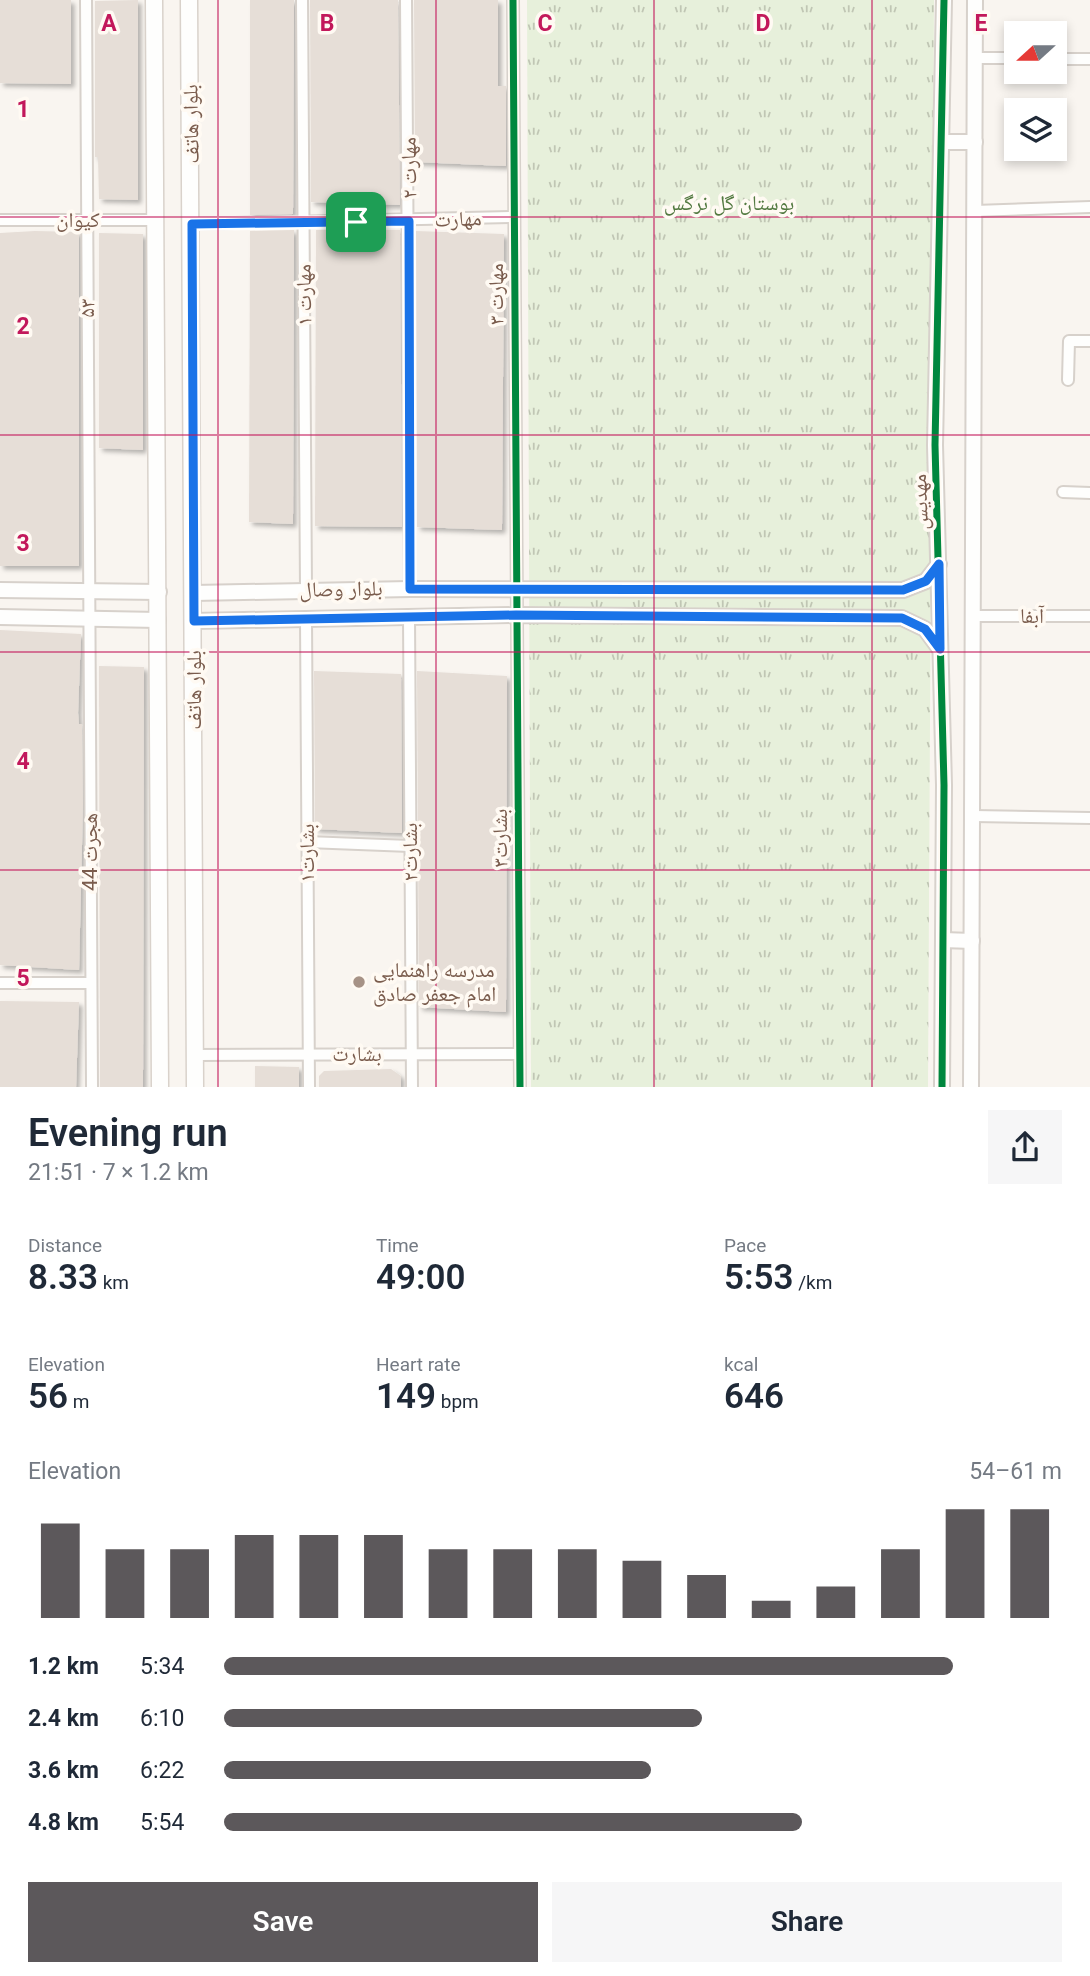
<!DOCTYPE html>
<html lang="en">
<head>
<meta charset="utf-8">
<style>
	:root { --surface:#fff; --page:#f6f6f7; --text:#1f2937; --muted:#747a83; --accent:#5c585b }
	body { margin:0; font-family:Roboto,"Noto Naskh Arabic",sans-serif; background:var(--page); color:var(--text); height:100vh; display:flex; flex-direction:column; font-size:26px; white-space:nowrap }
	* { box-sizing:border-box; margin:0 }
	p { font-size:23px; color:var(--muted) }
	.icon { flex:none; width:38px; height:38px; fill:none; stroke:currentColor; stroke-width:2; stroke-linecap:round; stroke-linejoin:round }
	.map { position:relative; height:1087px; overflow:hidden }
	.sheet { display:flex; flex-direction:column; background:var(--surface); flex:1 }
	.sheet>* { flex:none }
	.needle { width:46px; rotate:249deg }
	.buttons { position:absolute; left:1004px; top:21px; display:grid; gap:14px }
	.buttons a { display:grid; place-items:center; width:63px; height:63px; border-radius:0px; background:var(--surface); box-shadow:0 4px 10px #0003; font-size:35px }
	.pin { position:absolute; display:grid; place-items:center; width:60px; height:60px; color:#fff; margin:-30px; border-radius:14px; box-shadow:0 4px 10px #0006 }
	.round { display:grid; place-items:center; flex:none; width:74px; height:74px; border-radius:0px; background:var(--page) }
	.headline { display:flex; align-items:center; justify-content:space-between; height:119px; padding:0 28px }
	h1 { font-size:38px; font-weight:600; line-height:52px }
	.metrics { display:grid; grid-template-columns:repeat(3,1fr); gap:10px; height:119px; padding:7px 28px }
	.metrics div { display:grid; align-content:center }
	.metrics b { font-size:35px; font-weight:600 }
	.metrics small { font-size:19px; font-weight:400 }
	.metrics p { font-size:19px }
	.chart { height:196px; padding:14px 28px }
	.chart p { display:flex; justify-content:space-between }
	.chart svg { width:100%; height:126px; margin-top:7px; stroke:var(--accent); stroke-width:6 }
	.button { display:flex; gap:14px; margin-top:auto; padding:14px 28px }
	.button a { flex:1; height:80px; border-radius:0px; background:var(--accent); color:#fff; font-size:28px; font-weight:600; line-height:80px; text-align:center }
	.button a+a { background:var(--page); color:var(--text) }
	ul { padding:0 28px; list-style:none; font-size:23px }
	li { display:grid; grid-template-columns:112px 84px 1fr; align-items:center; height:52px }
	li i { height:18px; border-radius:9px; background:var(--accent) }
	.map>svg:first-child { display:block }
	.grass { fill:url(#grass-tufts) }
	.building { fill:#e6ded7; filter:url(#shadow) }
	.lines { fill:none; stroke-linecap:round; stroke-linejoin:round }
	.minor-casing { stroke:#d7d1cb; stroke-width:14 }
	.tertiary-casing { stroke:#d7d1cb; stroke-width:18 }
	.secondary-casing { stroke:#d9d2cb; stroke-width:19 }
	.minor { stroke:#fefefd; stroke-width:10 }
	.tertiary { stroke:#fefefd; stroke-width:14 }
	.secondary { stroke:#fefefd; stroke-width:16 }
	.cycleway-casing { stroke:#fffaf3; stroke-width:11 }
	.cycleway { stroke:#00873e; stroke-width:7 }
	.route-casing { stroke:#fff; stroke-width:14 }
	.route { stroke:#1a73e8; stroke-width:9 }
	.grid { fill:none; stroke:#c2185b; stroke-width:2; stroke-opacity:0.55 }
	.poi-dot { fill:#a69286; stroke:#fffaf3; stroke-width:2.5 }
	.labels { text-anchor:middle; stroke-width:7; stroke-linejoin:round; paint-order:stroke }
	.street-label { font-size:21px; fill:#7a5c4d; stroke:#fffaf3 }
	.park-label { font-size:21px; fill:#537a41; stroke:#fffaf3 }
	.poi-label { font-size:21px; fill:#7a5c4d; stroke:#fffaf3; text-anchor:start }
	.grid-label { font-size:23px; text-anchor:middle; font-weight:bold; fill:#c2185b; stroke:#fffaf3; stroke-width:7; stroke-linejoin:round; paint-order:stroke }
</style>
</head>
<body>
<div class="map">
<svg width="1090" height="1087" viewBox="0 0 1090 1087">
	<defs>
		<pattern id="grass-tufts" width="24" height="20" patternUnits="userSpaceOnUse" patternTransform="scale(1.75)"><rect width="24" height="20" fill="#e7f0db"/><path d="M3 7l-1-3M5 7V3M7 7l1-3M15 17l-1-3M17 17v-4M19 17l1-3" fill="none" stroke="#c0c6b4"/></pattern>
		<filter id="shadow"><feDropShadow dx="3.5" dy="3.5" stdDeviation="2" flood-color="#0004"/></filter>
	</defs>
	<rect width="100%" height="100%" fill="#f9f5f0"/>
	<!-- grass -->
	<polygon class="grass" points="527,0 934,0 928,1087 531,1087"/>
	<!-- building -->
	<g class="building">
		<polygon points="0,0 71,0 71,84 0,83"/>
		<polygon points="138,0 138,200 99,199 98,157 95,157 95,1"/>
		<polygon points="250,0 294,0 293,214 250,215"/>
		<polygon points="310,0 398,0 400,205 311,202"/>
		<polygon points="414,0 498,0 498,86 506,86 506,166 415,162"/>
		<polygon points="294,230 293,524 249,522 250,231"/>
		<polygon points="316,230 400,230 402,527 315,526"/>
		<polygon points="35,231 79,232 79,566 0,566 0,233"/>
		<polygon points="415,231 504,234 502,530 417,527"/>
		<polygon points="99,233 143,234 143,450 99,448"/>
		<polygon points="0,630 81,634 78,713 79,724 82,724 83,804 79,970 0,965"/>
		<polygon points="99,666 144,667 143,1087 100,1087"/>
		<polygon points="314,671 401,674 402,833 315,829"/>
		<polygon points="417,671 507,676 506,1012 419,1007"/>
		<polygon points="0,1001 79,1002 76,1087 0,1087"/>
		<polygon points="255,1066 299,1067 299,1087 255,1087"/>
		<polygon points="391,1069 401,1076 401,1087 319,1087 319,1076 324,1071"/>
	</g>
	<g class="lines">
		<!-- minor casing -->
		<g class="minor-casing">
			<g id="minor">
				<polyline points="86,0 92,1087"/>
				<polyline points="302,0 306,589"/>
				<polyline points="406,0 410,589"/>
				<polyline points="513,0 520,1087"/>
				<polyline points="975,58 1017,58"/>
				<polyline points="1055,59 1090,59"/>
				<polyline points="975,211 1090,207"/>
				<polyline points="0,220 155,220"/>
				<polyline points="192,224 513,217"/>
				<polyline points="1068,380 1069,341 1090,341"/>
				<polyline points="1063,492 1090,493"/>
				<polyline points="974,616 1090,616"/>
				<polyline points="409,617 412,1087"/>
				<polyline points="306,619 309,1087"/>
				<polyline points="974,816 1090,818"/>
				<polyline points="307,842 410,846"/>
				<polyline points="0,983 91,983"/>
				<polyline points="195,1055 519,1054"/>
			</g>
		</g>
		<!-- tertiary casing -->
		<g class="tertiary-casing">
			<g id="tertiary">
				<polyline points="942,142 975,142"/>
				<polyline points="0,590 159,592"/>
				<polyline points="194,593 410,589 903,590 926,581 939,564"/>
				<polyline points="0,617 158,620"/>
				<polyline points="194,621 516,615 902,618 925,629 939,648"/>
				<polyline points="943,940 972,941"/>
				<polyline points="942,1087 944,785 935,445 944,0"/>
				<polyline points="971,1087 975,0"/>
			</g>
		</g>
		<!-- secondary casing -->
		<g class="secondary-casing">
			<g id="secondary">
				<polyline points="154,0 160,1087"/>
				<polyline points="189,0 195,1087"/>
			</g>
		</g>
		<!-- minor -->
		<use href="#minor" class="minor"/>
		<!-- tertiary -->
		<use href="#tertiary" class="tertiary"/>
		<!-- secondary -->
		<use href="#secondary" class="secondary"/>
		<!-- cycleway casing -->
		<g class="cycleway-casing">
			<g id="cycleway">
				<polyline points="513,0 520,1087"/>
				<polyline points="942,1087 944,785 935,445 944,0"/>
			</g>
		</g>
		<!-- cycleway -->
		<use href="#cycleway" class="cycleway"/>
	</g>
	<g class="lines">
		<!-- route casing -->
		<g class="route-casing">
			<polygon id="route" points="409,221 410,589 903,590 926,581 939,564 940,649 925,629 902,618 516,615 194,621 192,224"/>
		</g>
		<!-- route -->
		<use href="#route" class="route"/>
	</g>
	<!-- grid -->
	<path class="grid" d="M218 0V1087M436 0V1087M654 0V1087M872 0V1087M0 217H1090M0 435H1090M0 652H1090M0 870H1090"/>
	<!-- markers -->
	<circle class="poi-dot" cx="359" cy="982" r="7"/>
	<g class="labels">
		<!-- street labels -->
		<g class="street-label">
			<text transform="translate(191 124) rotate(-91)" y="7">بلوار هاتف</text>
			<text transform="translate(409 168) rotate(-91)" y="7">مهارت ۲</text>
			<text transform="translate(458 219) rotate(-2)" y="7">مهارت</text>
			<text x="78" y="227">کیوان</text>
			<text transform="translate(496 294) rotate(-90)" y="7">مهارت ۳</text>
			<text transform="translate(304 295) rotate(-91)" y="7">مهارت ۱</text>
			<text transform="translate(87 308) rotate(-90)" y="7">۵۳</text>
			<text transform="translate(920 502) rotate(-92)" y="7">مهدیس</text>
			<text transform="translate(341 589) rotate(-1)" y="7">بلوار وصال</text>
			<text x="1032" y="623">آبفا</text>
			<text transform="translate(194 690) rotate(-90)" y="7">بلوار هاتف</text>
			<text transform="translate(500 838) rotate(-90)" y="7">بشارت۳</text>
			<text transform="translate(90 852) rotate(-90)" y="7">هجرت 44</text>
			<text transform="translate(410 852) rotate(-90)" y="7">بشارت۲</text>
			<text transform="translate(307 853) rotate(-90)" y="7">بشارت۱</text>
			<text x="357" y="1061">بشارت</text>
		</g>
		<!-- park labels -->
		<g class="park-label">
			<text x="729" y="210">بوستان گل نرگس</text>
		</g>
		<!-- poi labels -->
		<g class="poi-label">
			<text x="373" y="977">مدرسه راهنمایی<tspan x="373" dy="24">امام جعفر صادق</tspan></text>
		</g>
	</g>
	<g class="grid-label">
		<text x="109" y="31">A</text>
		<text x="327" y="31">B</text>
		<text x="545" y="31">C</text>
		<text x="763" y="31">D</text>
		<text x="981" y="31">E</text>
		<text x="23" y="117">1</text>
		<text x="23" y="334">2</text>
		<text x="23" y="551">3</text>
		<text x="23" y="769">4</text>
		<text x="23" y="986">5</text>
	</g>
</svg>
<div class="buttons">
<a><svg class="needle" viewBox="-14 -14 28 28"><path d="M0-13l5 13h-10z" fill="#e53935"/><path d="M0 13l5-13h-10z" fill="#747a83"/></svg></a>
<a><svg class="icon" aria-label="layers" viewBox="0 0 24 24"><path d="M12 4l9 5-9 5-9-5zM3 14l9 5 9-5"/></svg></a>
</div>
<div class="pin" style="left:356px;top:222px;background:#1e9e55"><svg class="icon" aria-label="arrive" viewBox="0 0 24 24"><path d="M6 21V4h12l-3 4 3 4H6"/></svg></div>
</div>
<section class="sheet">
<div class="headline"><div><h1>Evening run</h1><p>21:51 · 7 × 1.2 km</p></div><a class="round"><svg class="icon" aria-label="share" viewBox="0 0 24 24"><path d="M12 15V3M7 8l5-5 5 5M5 13v7h14v-7"/></svg></a></div>
<div class="metrics">
<div><p>Distance</p><b>8.33<small> km</small></b></div>
<div><p>Time</p><b>49:00</b></div>
<div><p>Pace</p><b>5:53<small> /km</small></b></div>
</div>
<div class="metrics">
<div><p>Elevation</p><b>56<small> m</small></b></div>
<div><p>Heart rate</p><b>149<small> bpm</small></b></div>
<div><p>kcal</p><b>646</b></div>
</div>
<div class="chart"><p><span>Elevation</span>54–61 m</p>
<svg viewBox="0 0 160 44" preserveAspectRatio="none"><path d="M5 44V11M15 44V20M25 44V20M35 44V15M45 44V15M55 44V15M65 44V20M75 44V20M85 44V20M95 44V24M105 44V29M115 44V38M125 44V33M135 44V20M145 44V6M155 44V6"/></svg>
</div>
<ul>
<li><b>1.2 km</b>5:34<i style="width:87%"></i></li>
<li><b>2.4 km</b>6:10<i style="width:57%"></i></li>
<li><b>3.6 km</b>6:22<i style="width:51%"></i></li>
<li><b>4.8 km</b>5:54<i style="width:69%"></i></li>
</ul>
<div class="button"><a>Save</a><a>Share</a></div>
</section>
</body>
</html>
